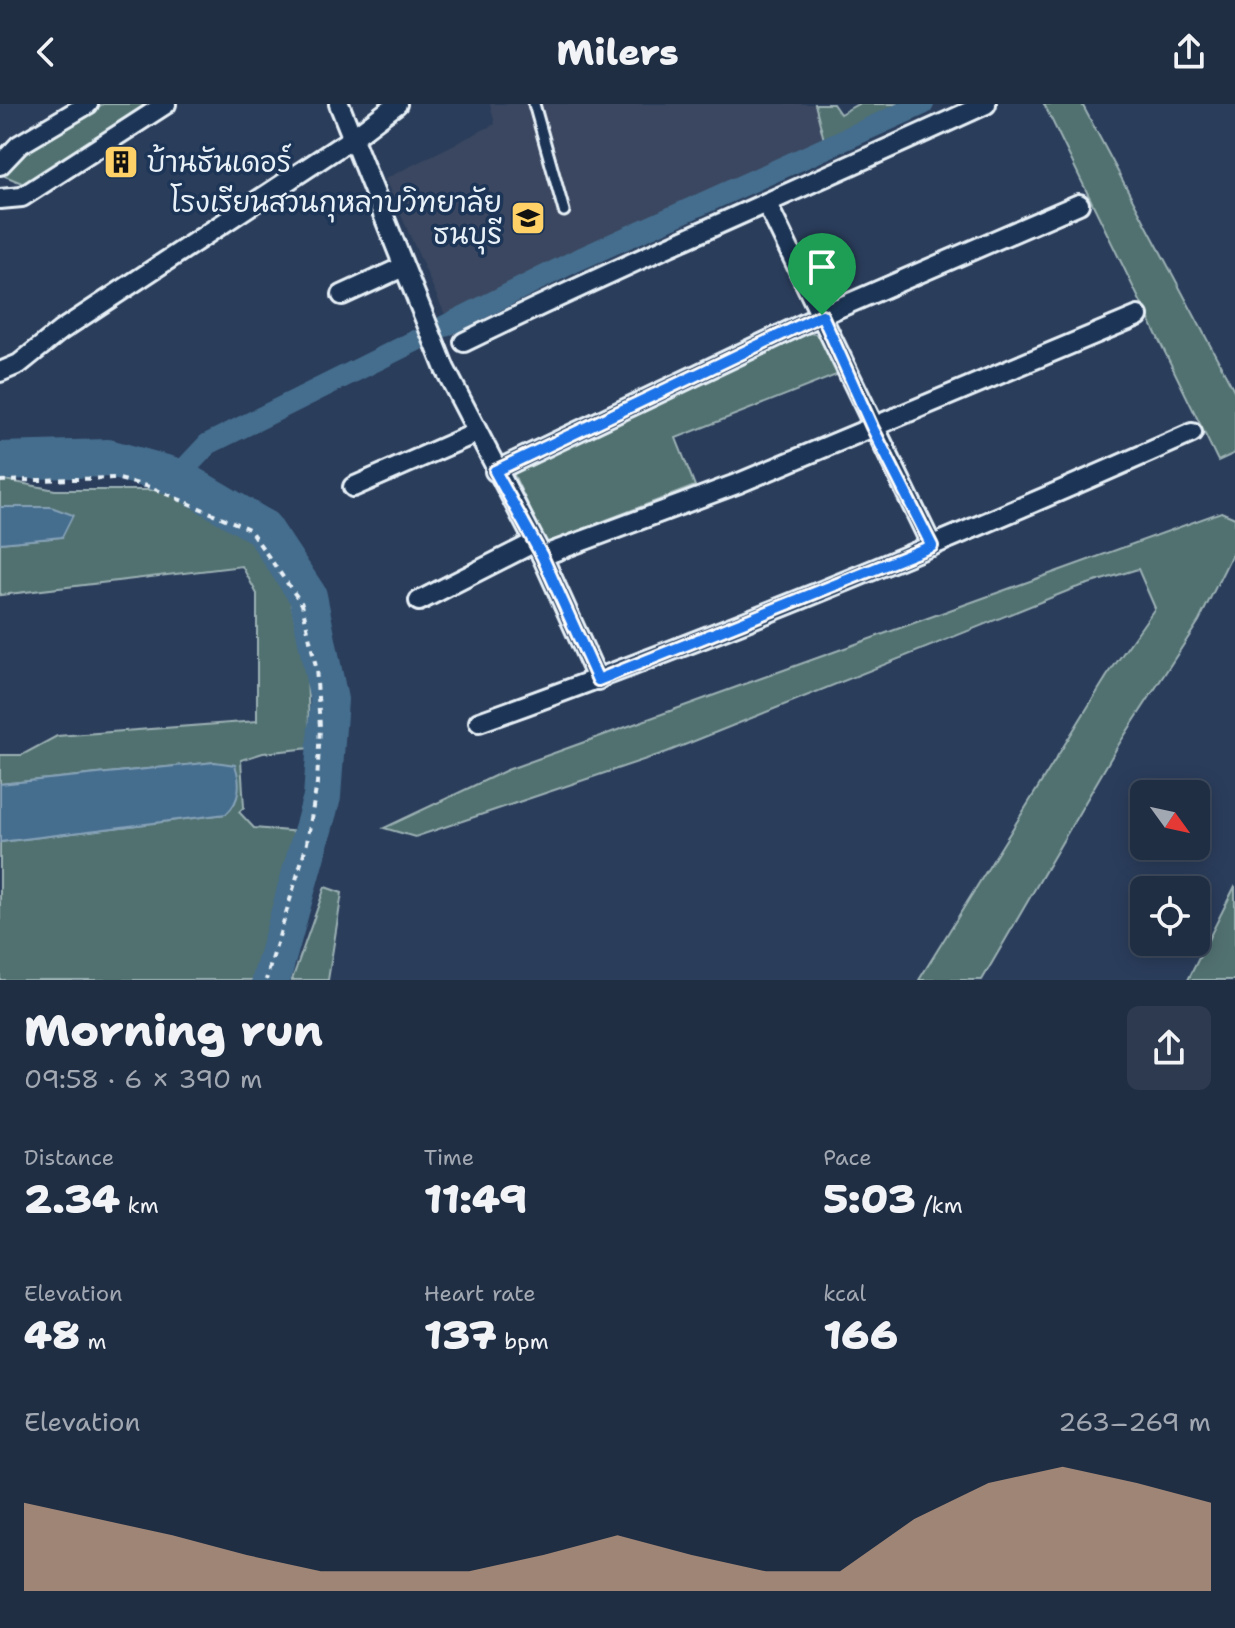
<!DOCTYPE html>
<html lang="en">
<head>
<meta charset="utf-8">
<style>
	:root { --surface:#202e44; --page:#2d3a4f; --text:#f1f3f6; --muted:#a2a8b2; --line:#3d4a5d; --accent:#d6ab8b }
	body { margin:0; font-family:"Shantell Sans","Playpen Sans Thai",sans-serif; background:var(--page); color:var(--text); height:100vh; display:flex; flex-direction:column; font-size:30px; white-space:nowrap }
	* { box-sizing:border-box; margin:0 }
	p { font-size:26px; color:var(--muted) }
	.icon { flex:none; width:44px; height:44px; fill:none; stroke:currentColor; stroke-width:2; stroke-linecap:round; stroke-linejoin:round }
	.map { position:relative; height:876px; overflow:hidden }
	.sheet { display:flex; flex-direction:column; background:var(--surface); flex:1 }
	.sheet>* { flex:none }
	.needle { width:52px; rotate:123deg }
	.controls { position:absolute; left:1130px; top:676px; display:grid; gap:16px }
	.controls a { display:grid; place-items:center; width:80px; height:80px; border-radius:12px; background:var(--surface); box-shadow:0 4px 20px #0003,0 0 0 2px var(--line); font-size:40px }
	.pin { position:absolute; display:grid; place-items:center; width:68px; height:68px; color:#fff; margin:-82px -34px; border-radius:50% 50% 50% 0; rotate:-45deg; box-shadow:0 0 8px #0007 }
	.pin .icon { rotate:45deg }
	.round { display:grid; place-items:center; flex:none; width:84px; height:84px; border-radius:12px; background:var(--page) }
	.head { display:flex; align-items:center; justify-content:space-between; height:136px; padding:0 24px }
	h1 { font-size:44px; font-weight:800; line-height:60px }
	.figures { display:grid; grid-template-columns:repeat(3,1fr); gap:12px; height:136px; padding:8px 24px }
	.figures div { display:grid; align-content:center }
	.figures b { font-size:40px; font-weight:800 }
	.figures small { font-size:22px; font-weight:400 }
	.figures p { font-size:22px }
	.chart { height:224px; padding:16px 24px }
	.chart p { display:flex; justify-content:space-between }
	.chart svg { width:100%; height:144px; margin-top:8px; fill:var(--accent); opacity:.7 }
	header { display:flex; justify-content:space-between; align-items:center; height:104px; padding:0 24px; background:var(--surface); font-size:36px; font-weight:800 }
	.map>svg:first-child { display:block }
	.built { fill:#3a4760 }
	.green { fill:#517170; stroke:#9cb1b4; stroke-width:2 }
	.water { fill:#456d8d; stroke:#86a2b8; stroke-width:2 }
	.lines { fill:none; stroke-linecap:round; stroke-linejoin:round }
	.canal { stroke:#456d8d; stroke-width:22 }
	.river { stroke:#456d8d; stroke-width:38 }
	.building { fill:#605f6a; stroke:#e8f1f8; stroke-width:2 }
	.service-casing { stroke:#e8f1f8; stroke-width:15 }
	.minor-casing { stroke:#e8f1f8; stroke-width:24 }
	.path { stroke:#e8f1f8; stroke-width:4; stroke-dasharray:6 6; stroke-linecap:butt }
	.service { stroke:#1d3557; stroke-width:9 }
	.minor { stroke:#1d3557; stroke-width:18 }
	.route-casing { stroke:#fff; stroke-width:16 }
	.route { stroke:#1a73e8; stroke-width:10 }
	.labels { text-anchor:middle; stroke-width:7; stroke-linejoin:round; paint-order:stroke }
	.poi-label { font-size:28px; fill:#e8f1f8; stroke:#1d3557; text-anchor:start }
</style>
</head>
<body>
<header><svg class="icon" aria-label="back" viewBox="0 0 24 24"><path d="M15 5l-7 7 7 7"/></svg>Milers<svg class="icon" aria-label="share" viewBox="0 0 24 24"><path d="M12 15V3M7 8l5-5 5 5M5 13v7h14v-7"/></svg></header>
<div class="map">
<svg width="1235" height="876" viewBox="0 0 1235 876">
	<rect width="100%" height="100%" fill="#2a3d5b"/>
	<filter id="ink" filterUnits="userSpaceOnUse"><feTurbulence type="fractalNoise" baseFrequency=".0125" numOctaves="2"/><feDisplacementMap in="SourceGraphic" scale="16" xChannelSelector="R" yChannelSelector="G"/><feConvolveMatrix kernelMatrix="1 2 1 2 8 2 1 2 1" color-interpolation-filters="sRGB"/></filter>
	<g filter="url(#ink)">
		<!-- built -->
		<polygon class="built" points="490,0 815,0 825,40 547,160 447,215 385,75 495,20"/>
		<!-- green -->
		<g class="green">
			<polygon points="103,0 152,0 24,80 5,72 6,62"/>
			<polygon points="815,0 833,0 840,10 858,0 931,0 825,40"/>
			<polygon points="1044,0 1082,0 1235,288 1235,349 1218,357"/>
			<polygon points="809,229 821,231 839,270 676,334 695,382 546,439 513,369"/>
			<polygon points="0,375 55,386 187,386 234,412 289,489 307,571 310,644 263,649 241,656 244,703 239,708 254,724 300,728 256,876 0,876 0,738 226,710 215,658 0,680 0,651 22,651 57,632 257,617 257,490 242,462 0,491 0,439 62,433 51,403 0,403"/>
			<polygon points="1221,408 1235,414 1235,444 1199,517 1119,640 982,876 919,876 1107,572 1155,504 1138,465 1075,484 667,648 415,733 384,724 507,666"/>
			<polygon points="1235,782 1235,876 1188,876"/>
			<polygon points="325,783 342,789 328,876 292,876"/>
		</g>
		<!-- water -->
		<g class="water">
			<polygon points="0,403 51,403 73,411 62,433 0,439"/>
			<path d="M215 658 235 661C241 678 241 697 226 710L0 738V680Z"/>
		</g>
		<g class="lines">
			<!-- canal -->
			<g class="canal">
				<polyline points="445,222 575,157 923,0"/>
				<polyline points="177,373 208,340 415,237"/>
			</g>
			<!-- river -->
			<polyline class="river" points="0,357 108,354 177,373 263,424 308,492 329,596 322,693 271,876"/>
		</g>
		<!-- building -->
		<polygon class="building" points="124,49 130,59 117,66 111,56"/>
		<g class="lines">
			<!-- service casing -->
			<g class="service-casing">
				<polyline id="service" points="534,0 564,107"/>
			</g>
			<!-- minor casing -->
			<g class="minor-casing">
				<g id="minor">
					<polyline points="339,0 445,265 542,452 598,576"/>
					<polyline points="0,61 19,41 88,0"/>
					<polyline points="0,95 22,93 166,0"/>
					<polyline points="767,100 932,442"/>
					<polyline points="342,191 403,163"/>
					<path d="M464 238C636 154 812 80 986 0"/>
					<polyline points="0,268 19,260 60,227 351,35 397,0"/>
					<polyline points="495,367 822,211 1079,100"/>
					<polyline points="353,383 476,329"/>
					<polyline points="542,452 739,379 1138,212"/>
					<polyline points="419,497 533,439"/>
					<path d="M479 618C721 532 958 433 1192 329"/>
				</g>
			</g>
			<!-- path -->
			<polyline class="path" points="0,377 115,374 150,383 249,425 302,500 316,563 320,623 317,679 307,739 266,876"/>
			<!-- service -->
			<use href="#service" class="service"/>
			<!-- minor -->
			<use href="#minor" class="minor"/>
		</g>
	</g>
	<g class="lines" filter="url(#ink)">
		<!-- route casing -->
		<g class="route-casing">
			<polygon id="route" points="822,211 872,323 932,442 598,576 542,452 495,367"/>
		</g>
		<!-- route -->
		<use href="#route" class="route"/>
	</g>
	<!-- icons -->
	<defs>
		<g id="building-square" transform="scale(1.8)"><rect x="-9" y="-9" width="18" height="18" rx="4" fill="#ffd166" stroke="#1d3557"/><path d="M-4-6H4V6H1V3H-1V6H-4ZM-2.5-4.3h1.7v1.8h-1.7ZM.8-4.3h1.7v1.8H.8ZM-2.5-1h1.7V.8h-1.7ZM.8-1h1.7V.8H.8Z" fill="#111"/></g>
		<g id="school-square" transform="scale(1.8)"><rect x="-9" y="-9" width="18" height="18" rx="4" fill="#ffd166" stroke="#1d3557"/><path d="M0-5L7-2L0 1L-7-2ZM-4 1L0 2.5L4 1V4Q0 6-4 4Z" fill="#111"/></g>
	</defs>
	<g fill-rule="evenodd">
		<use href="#building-square" x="121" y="58"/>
		<use href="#school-square" x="528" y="114"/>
	</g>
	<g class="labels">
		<!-- poi labels -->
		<g class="poi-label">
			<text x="147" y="68">บ้านธันเดอร์</text>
			<text x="502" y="108" text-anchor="end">โรงเรียนสวนกุหลาบวิทยาลัย<tspan x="502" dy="32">ธนบุรี</tspan></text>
		</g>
	</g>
</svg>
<div class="controls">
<a><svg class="needle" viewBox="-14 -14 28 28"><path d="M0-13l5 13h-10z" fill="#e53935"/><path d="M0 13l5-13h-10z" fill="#a2a8b2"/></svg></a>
<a><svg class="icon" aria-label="locate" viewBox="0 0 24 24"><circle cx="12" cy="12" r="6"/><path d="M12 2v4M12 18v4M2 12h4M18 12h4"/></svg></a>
</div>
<div class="pin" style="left:822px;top:211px;background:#1e9e55"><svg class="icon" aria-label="arrive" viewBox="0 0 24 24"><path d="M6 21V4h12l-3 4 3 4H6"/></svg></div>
</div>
<section class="sheet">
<div class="head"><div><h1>Morning run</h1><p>09:58 · 6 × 390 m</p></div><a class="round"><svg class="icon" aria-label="share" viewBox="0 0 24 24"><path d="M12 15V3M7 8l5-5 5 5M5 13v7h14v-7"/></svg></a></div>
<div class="figures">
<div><p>Distance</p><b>2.34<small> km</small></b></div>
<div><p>Time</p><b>11:49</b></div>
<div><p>Pace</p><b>5:03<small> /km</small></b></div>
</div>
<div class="figures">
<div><p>Elevation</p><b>48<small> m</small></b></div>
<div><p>Heart rate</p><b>137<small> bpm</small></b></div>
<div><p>kcal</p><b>166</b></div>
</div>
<div class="chart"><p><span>Elevation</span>263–269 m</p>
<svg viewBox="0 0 160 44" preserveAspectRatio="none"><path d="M0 44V17L10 22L20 27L30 33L40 38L50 38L60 38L70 33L80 27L90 33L100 38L110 38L120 22L130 11L140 6L150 11L160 17V44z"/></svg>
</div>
</section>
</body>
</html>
